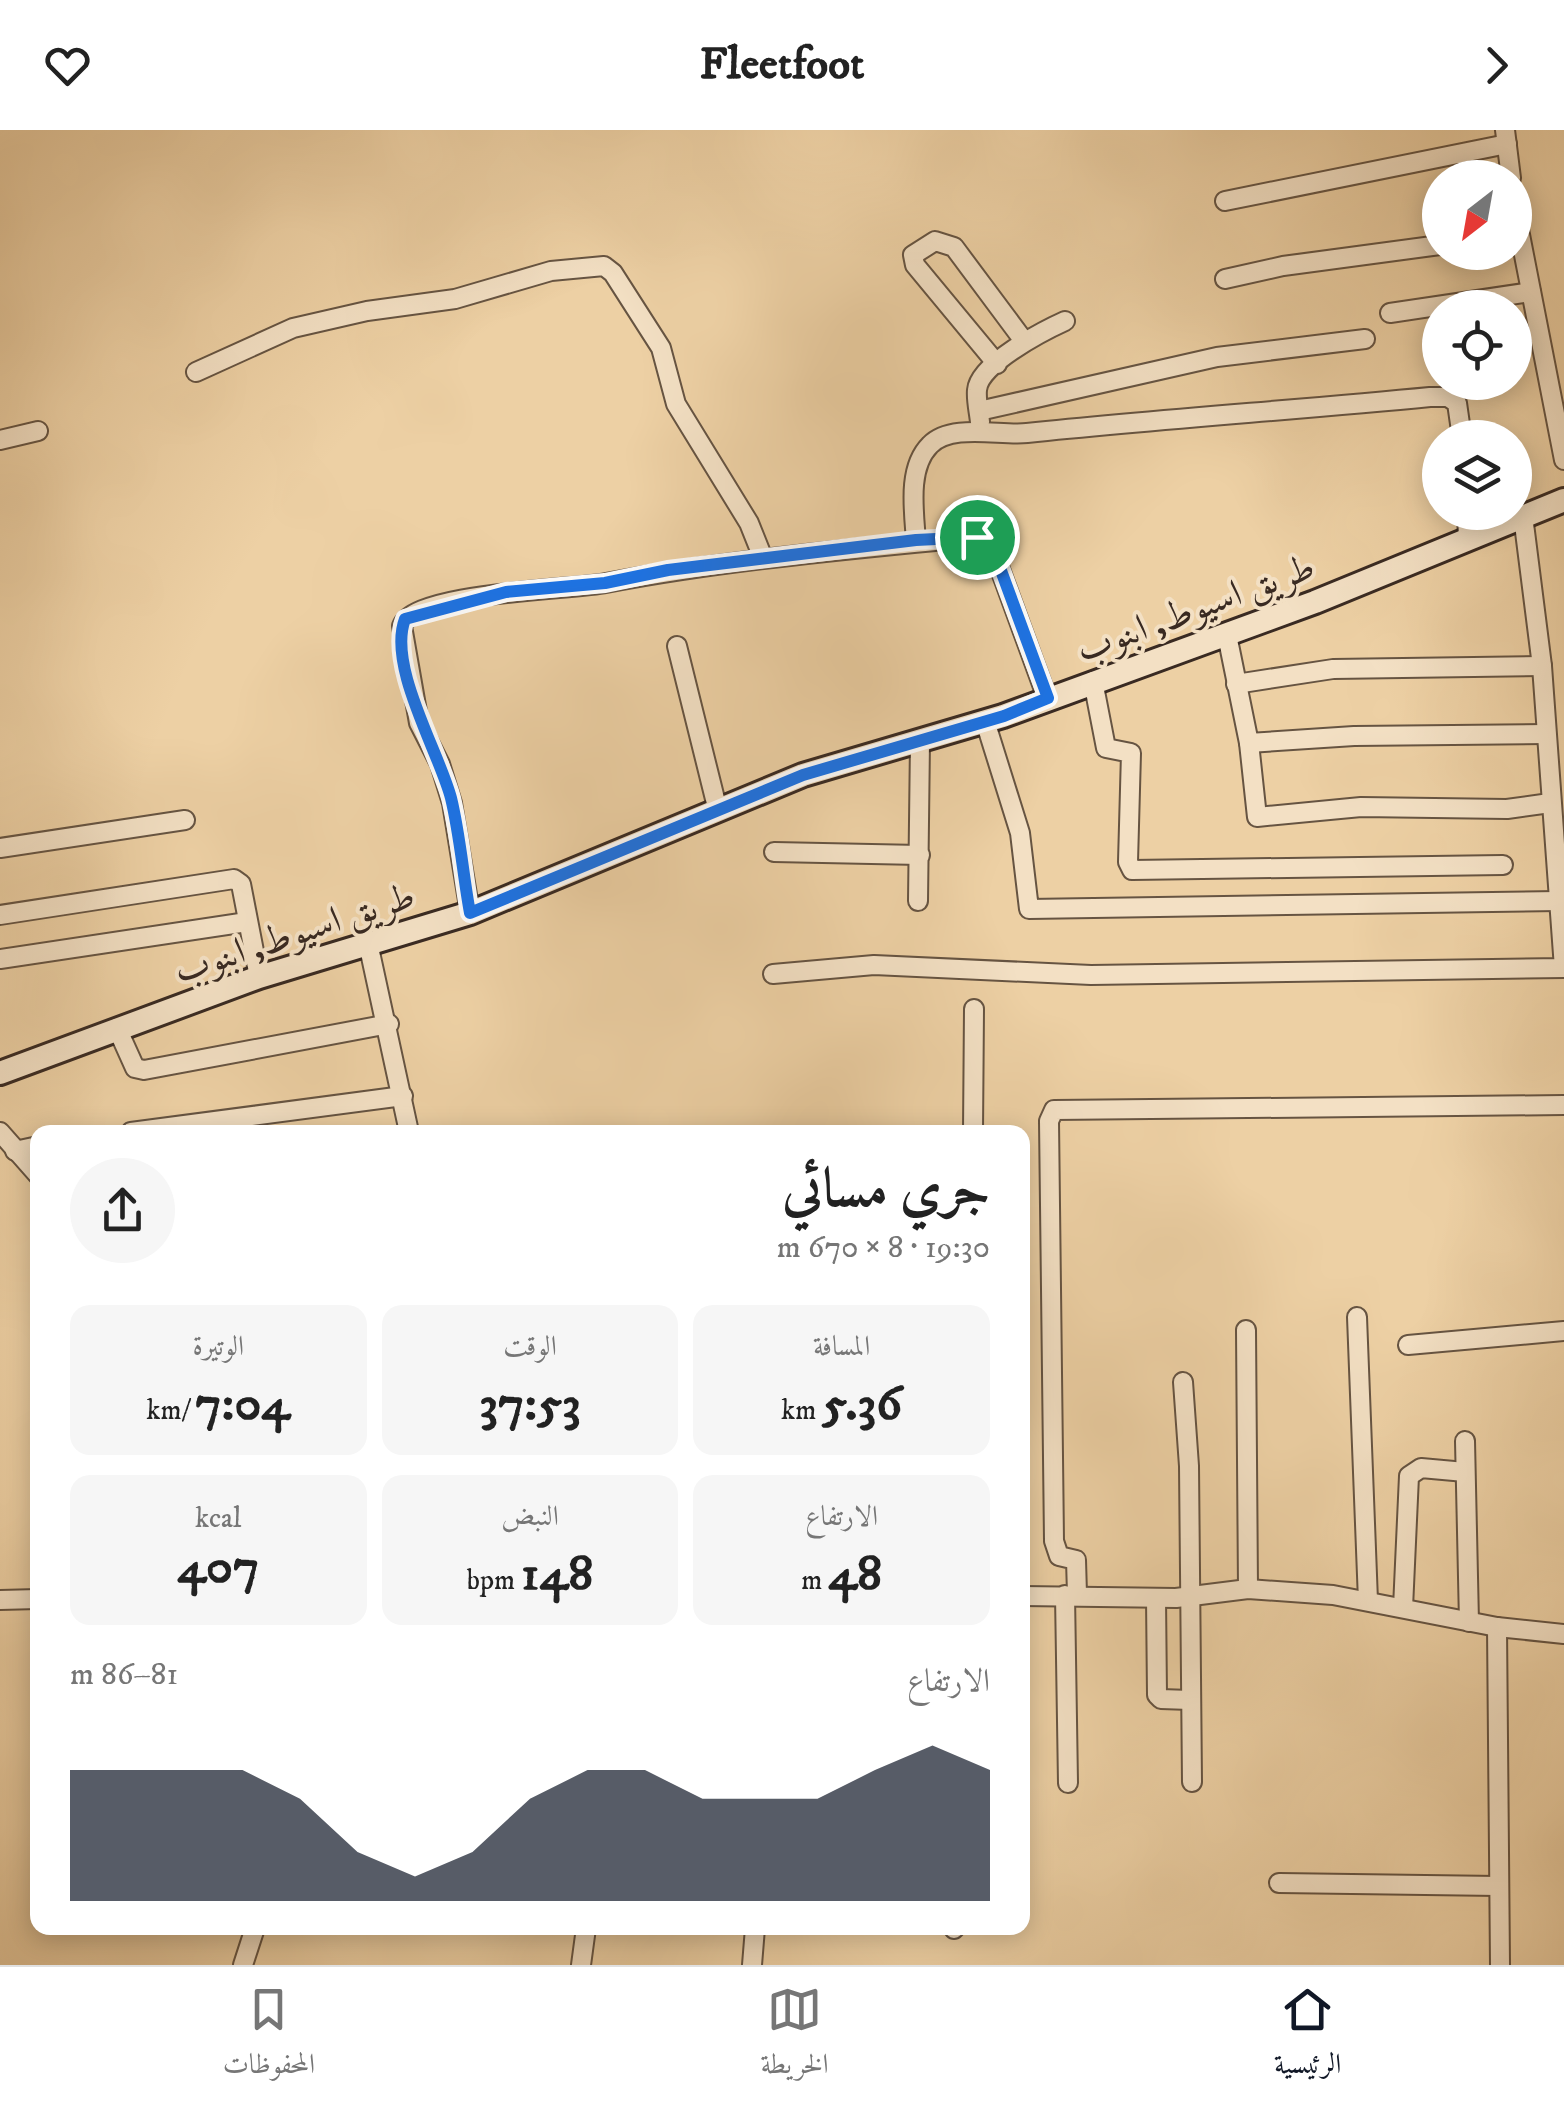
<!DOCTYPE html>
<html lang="ar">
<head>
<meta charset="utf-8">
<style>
	:root { --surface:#fff; --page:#f6f6f6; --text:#222; --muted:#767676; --line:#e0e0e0; --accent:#111827 }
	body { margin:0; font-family:"IM FELL DW Pica",Amiri,serif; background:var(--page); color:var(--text); direction:rtl; height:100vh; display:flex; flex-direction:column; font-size:38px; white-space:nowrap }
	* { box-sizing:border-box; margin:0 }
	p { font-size:32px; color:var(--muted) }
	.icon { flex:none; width:55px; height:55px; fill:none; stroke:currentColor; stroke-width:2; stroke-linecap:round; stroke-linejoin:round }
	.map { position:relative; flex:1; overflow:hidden; direction:ltr }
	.details { position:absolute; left:30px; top:995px; width:1000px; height:810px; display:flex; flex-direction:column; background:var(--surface); border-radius:20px; box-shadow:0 5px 25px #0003; direction:rtl }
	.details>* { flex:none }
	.needle { width:65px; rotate:211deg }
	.buttons { position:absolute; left:1422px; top:30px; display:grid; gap:20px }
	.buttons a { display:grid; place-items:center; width:110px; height:110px; border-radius:50%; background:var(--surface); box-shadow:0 5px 25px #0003; font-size:50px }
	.pin { position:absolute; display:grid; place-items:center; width:85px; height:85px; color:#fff; margin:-42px; border:5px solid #fff; border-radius:50%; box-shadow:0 2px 10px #0007 }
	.round { display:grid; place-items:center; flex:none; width:105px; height:105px; border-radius:52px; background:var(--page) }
	.head { display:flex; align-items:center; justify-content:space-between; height:170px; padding:0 40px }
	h1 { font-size:55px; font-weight:800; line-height:75px }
	.metrics { display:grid; grid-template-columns:repeat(3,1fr); gap:15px; height:170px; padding:10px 40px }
	.metrics div { display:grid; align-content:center; border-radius:20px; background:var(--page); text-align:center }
	.metrics b { font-size:50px; font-weight:800 }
	.metrics small { font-size:28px; font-weight:400 }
	.metrics p { font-size:28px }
	.chart { height:280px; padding:20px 40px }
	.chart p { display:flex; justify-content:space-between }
	.chart svg { width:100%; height:180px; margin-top:10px; fill:var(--accent); opacity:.7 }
	header { display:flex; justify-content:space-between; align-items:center; height:130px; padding:0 40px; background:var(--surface); font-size:45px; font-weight:800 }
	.tabs { display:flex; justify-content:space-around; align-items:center; height:140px; border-top:2px solid var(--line); background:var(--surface); font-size:28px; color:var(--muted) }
	.tabs a { display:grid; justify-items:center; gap:5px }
	.tabs .active { color:var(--accent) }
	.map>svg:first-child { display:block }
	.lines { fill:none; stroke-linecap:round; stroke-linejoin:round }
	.street-casing { stroke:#665442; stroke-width:22 }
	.secondary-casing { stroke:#392a22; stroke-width:28 }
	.street { stroke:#f3e0c4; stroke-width:18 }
	.secondary { stroke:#f3e0c4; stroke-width:22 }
	.route-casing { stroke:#fff; stroke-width:20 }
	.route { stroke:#1a73e8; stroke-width:12 }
	.labels { text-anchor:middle; stroke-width:8; stroke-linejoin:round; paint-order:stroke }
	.street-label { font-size:38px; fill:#392a22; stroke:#f3e0c4 }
</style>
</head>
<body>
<header><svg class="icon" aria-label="forward" viewBox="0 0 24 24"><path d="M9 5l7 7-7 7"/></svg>Fleetfoot<svg class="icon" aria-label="heart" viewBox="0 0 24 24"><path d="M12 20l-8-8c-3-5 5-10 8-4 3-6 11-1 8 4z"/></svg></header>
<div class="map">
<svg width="1564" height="1835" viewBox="0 0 1564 1835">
	<rect width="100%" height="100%" fill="#edd0a4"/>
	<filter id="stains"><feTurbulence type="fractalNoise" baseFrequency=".002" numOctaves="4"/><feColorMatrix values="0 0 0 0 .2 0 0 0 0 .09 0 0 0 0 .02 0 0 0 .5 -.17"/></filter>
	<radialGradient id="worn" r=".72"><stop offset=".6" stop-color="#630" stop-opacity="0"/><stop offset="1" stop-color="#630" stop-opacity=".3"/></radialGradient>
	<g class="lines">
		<!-- street casing -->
		<g class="street-casing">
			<g id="street">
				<polyline points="1505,0 1511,48"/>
				<polyline points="1225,71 1507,14"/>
				<polyline points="1515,79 1564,330"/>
				<polyline points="1225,149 1283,136 1440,115"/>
				<polyline points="1390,183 1531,162"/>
				<polyline points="997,234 915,135 913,125 935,111 954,117 1024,211"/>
				<polyline points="196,242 293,198 367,181 455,169 551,141 604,136 613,143 661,218 676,274 749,393 763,428"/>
				<polyline points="979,281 1217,227 1365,209"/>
				<path d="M980 292C979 282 976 270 977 260 979 234 1043 201 1065 191"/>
				<polyline points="0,310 38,301"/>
				<polyline points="1467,382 1468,410"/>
				<path d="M916 411C914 381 907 338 930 315 951 293 1000 306 1027 303 1161 289 1296 280 1430 267H1448L1457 273 1462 308"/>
				<polyline points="1227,505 1249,613 1354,606 1546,604"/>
				<polyline points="677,516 717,677"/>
				<polyline points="1093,551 1106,618 1131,623 1128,732 1132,740 1503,735"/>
				<polyline points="1236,554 1333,539 1542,536"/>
				<polyline points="985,591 1020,703 1029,779 1558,771"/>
				<polyline points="1249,613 1257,687 1361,677 1507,679 1550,673"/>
				<polyline points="0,718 185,690"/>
				<polyline points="774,722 920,725"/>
				<polyline points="918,771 920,612"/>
				<path d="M470 783 452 673 440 634 419 593 402 496C414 462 571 460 606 453 731 429 858 419 984 406L989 409 1047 568"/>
				<polyline points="0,785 234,749 241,754 259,847"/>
				<polyline points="368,813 409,1002"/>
				<polyline points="0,829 247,792"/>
				<polyline points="773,844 874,835 1091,845 1564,838 1542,536 1523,386"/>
				<polyline points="117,898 135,938 144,940 389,894"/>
				<polyline points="0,1002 38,1045"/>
				<polyline points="131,1002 403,966"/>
				<polyline points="973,1002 974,879"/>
				<polyline points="15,1021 38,1016"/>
				<polyline points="1357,1187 1368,1471"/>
				<polyline points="1246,1200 1248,1459"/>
				<polyline points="1408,1215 1564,1201"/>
				<polyline points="1183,1252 1189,1336 1192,1652"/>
				<polyline points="1465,1311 1469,1492"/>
				<polyline points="1077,1464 1076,1430 1059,1426 1054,1411 1049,991 1054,980 1564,975"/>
				<polyline points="1065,1465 1068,1653"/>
				<polyline points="1022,1466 1176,1468 1248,1459 1333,1465 1497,1497 1564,1504"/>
				<polyline points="1156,1468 1157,1565 1161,1569 1190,1570"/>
				<polyline points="0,1470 38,1469"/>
				<polyline points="1403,1478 1409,1346 1421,1338 1465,1342"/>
				<polyline points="1497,1497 1500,1835"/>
				<polyline points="1279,1753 1498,1756"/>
				<polyline points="954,1799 955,1798"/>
				<polyline points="243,1835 255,1798"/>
				<polyline points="581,1835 586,1798"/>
				<polyline points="752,1835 755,1798"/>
			</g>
		</g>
		<!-- secondary casing -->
		<g class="secondary-casing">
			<polyline id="secondary" points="0,943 259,847 470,783 803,645 1003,586 1315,472 1564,370"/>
		</g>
		<!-- street -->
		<use href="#street" class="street"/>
		<!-- secondary -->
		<use href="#secondary" class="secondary"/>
	</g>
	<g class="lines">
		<!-- route casing -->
		<g class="route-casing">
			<path id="route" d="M977 407 989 408 1048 568 1004 586 803 645 470 783C463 745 460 705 451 668 439 622 387 536 405 489L506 462 605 453 668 440 916 410Z"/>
		</g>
		<!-- route -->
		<use href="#route" class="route"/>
	</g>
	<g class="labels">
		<!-- street labels -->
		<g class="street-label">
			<text transform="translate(1195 477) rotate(-20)" y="13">طريق اسيوط, ابنوب</text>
			<text transform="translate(294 802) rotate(-18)" y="13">طريق اسيوط, ابنوب</text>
		</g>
	</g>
	<rect width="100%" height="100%" filter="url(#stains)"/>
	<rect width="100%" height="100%" fill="url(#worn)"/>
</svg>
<div class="buttons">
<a><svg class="needle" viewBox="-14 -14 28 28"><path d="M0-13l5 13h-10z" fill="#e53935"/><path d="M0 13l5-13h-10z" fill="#767676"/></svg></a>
<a><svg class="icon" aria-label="locate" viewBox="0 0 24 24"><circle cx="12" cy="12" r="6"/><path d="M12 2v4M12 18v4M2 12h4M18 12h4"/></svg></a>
<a><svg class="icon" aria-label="layers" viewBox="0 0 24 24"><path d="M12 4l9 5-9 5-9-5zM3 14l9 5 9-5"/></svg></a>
</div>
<div class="pin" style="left:977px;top:407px;background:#1e9e55"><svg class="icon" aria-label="arrive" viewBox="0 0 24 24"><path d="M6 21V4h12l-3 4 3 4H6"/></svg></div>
<section class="details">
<div class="head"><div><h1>جري مسائي</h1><p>19:30 · 8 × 670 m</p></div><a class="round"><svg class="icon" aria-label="share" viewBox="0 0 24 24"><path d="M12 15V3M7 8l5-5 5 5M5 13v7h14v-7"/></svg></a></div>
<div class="metrics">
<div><p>المسافة</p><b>5.36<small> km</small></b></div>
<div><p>الوقت</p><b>37:53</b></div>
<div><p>الوتيرة</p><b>7:04<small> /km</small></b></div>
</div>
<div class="metrics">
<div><p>الارتفاع</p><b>48<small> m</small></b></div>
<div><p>النبض</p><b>148<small> bpm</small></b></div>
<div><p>kcal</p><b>407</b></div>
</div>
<div class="chart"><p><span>الارتفاع</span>81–86 m</p>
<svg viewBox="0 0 160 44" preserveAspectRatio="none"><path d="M0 44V12L10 12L20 12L30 12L40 19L50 32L60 38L70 32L80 19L90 12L100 12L110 19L120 19L130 19L140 12L150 6L160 12V44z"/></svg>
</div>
</section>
</div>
<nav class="tabs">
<a class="active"><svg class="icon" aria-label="home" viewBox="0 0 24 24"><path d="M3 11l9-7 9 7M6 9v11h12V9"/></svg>الرئيسية</a>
<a><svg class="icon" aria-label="map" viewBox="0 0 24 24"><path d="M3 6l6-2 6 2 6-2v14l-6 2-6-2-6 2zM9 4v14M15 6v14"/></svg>الخريطة</a>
<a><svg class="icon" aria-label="saved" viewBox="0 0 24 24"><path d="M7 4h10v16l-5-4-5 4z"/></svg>المحفوظات</a>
</nav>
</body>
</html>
